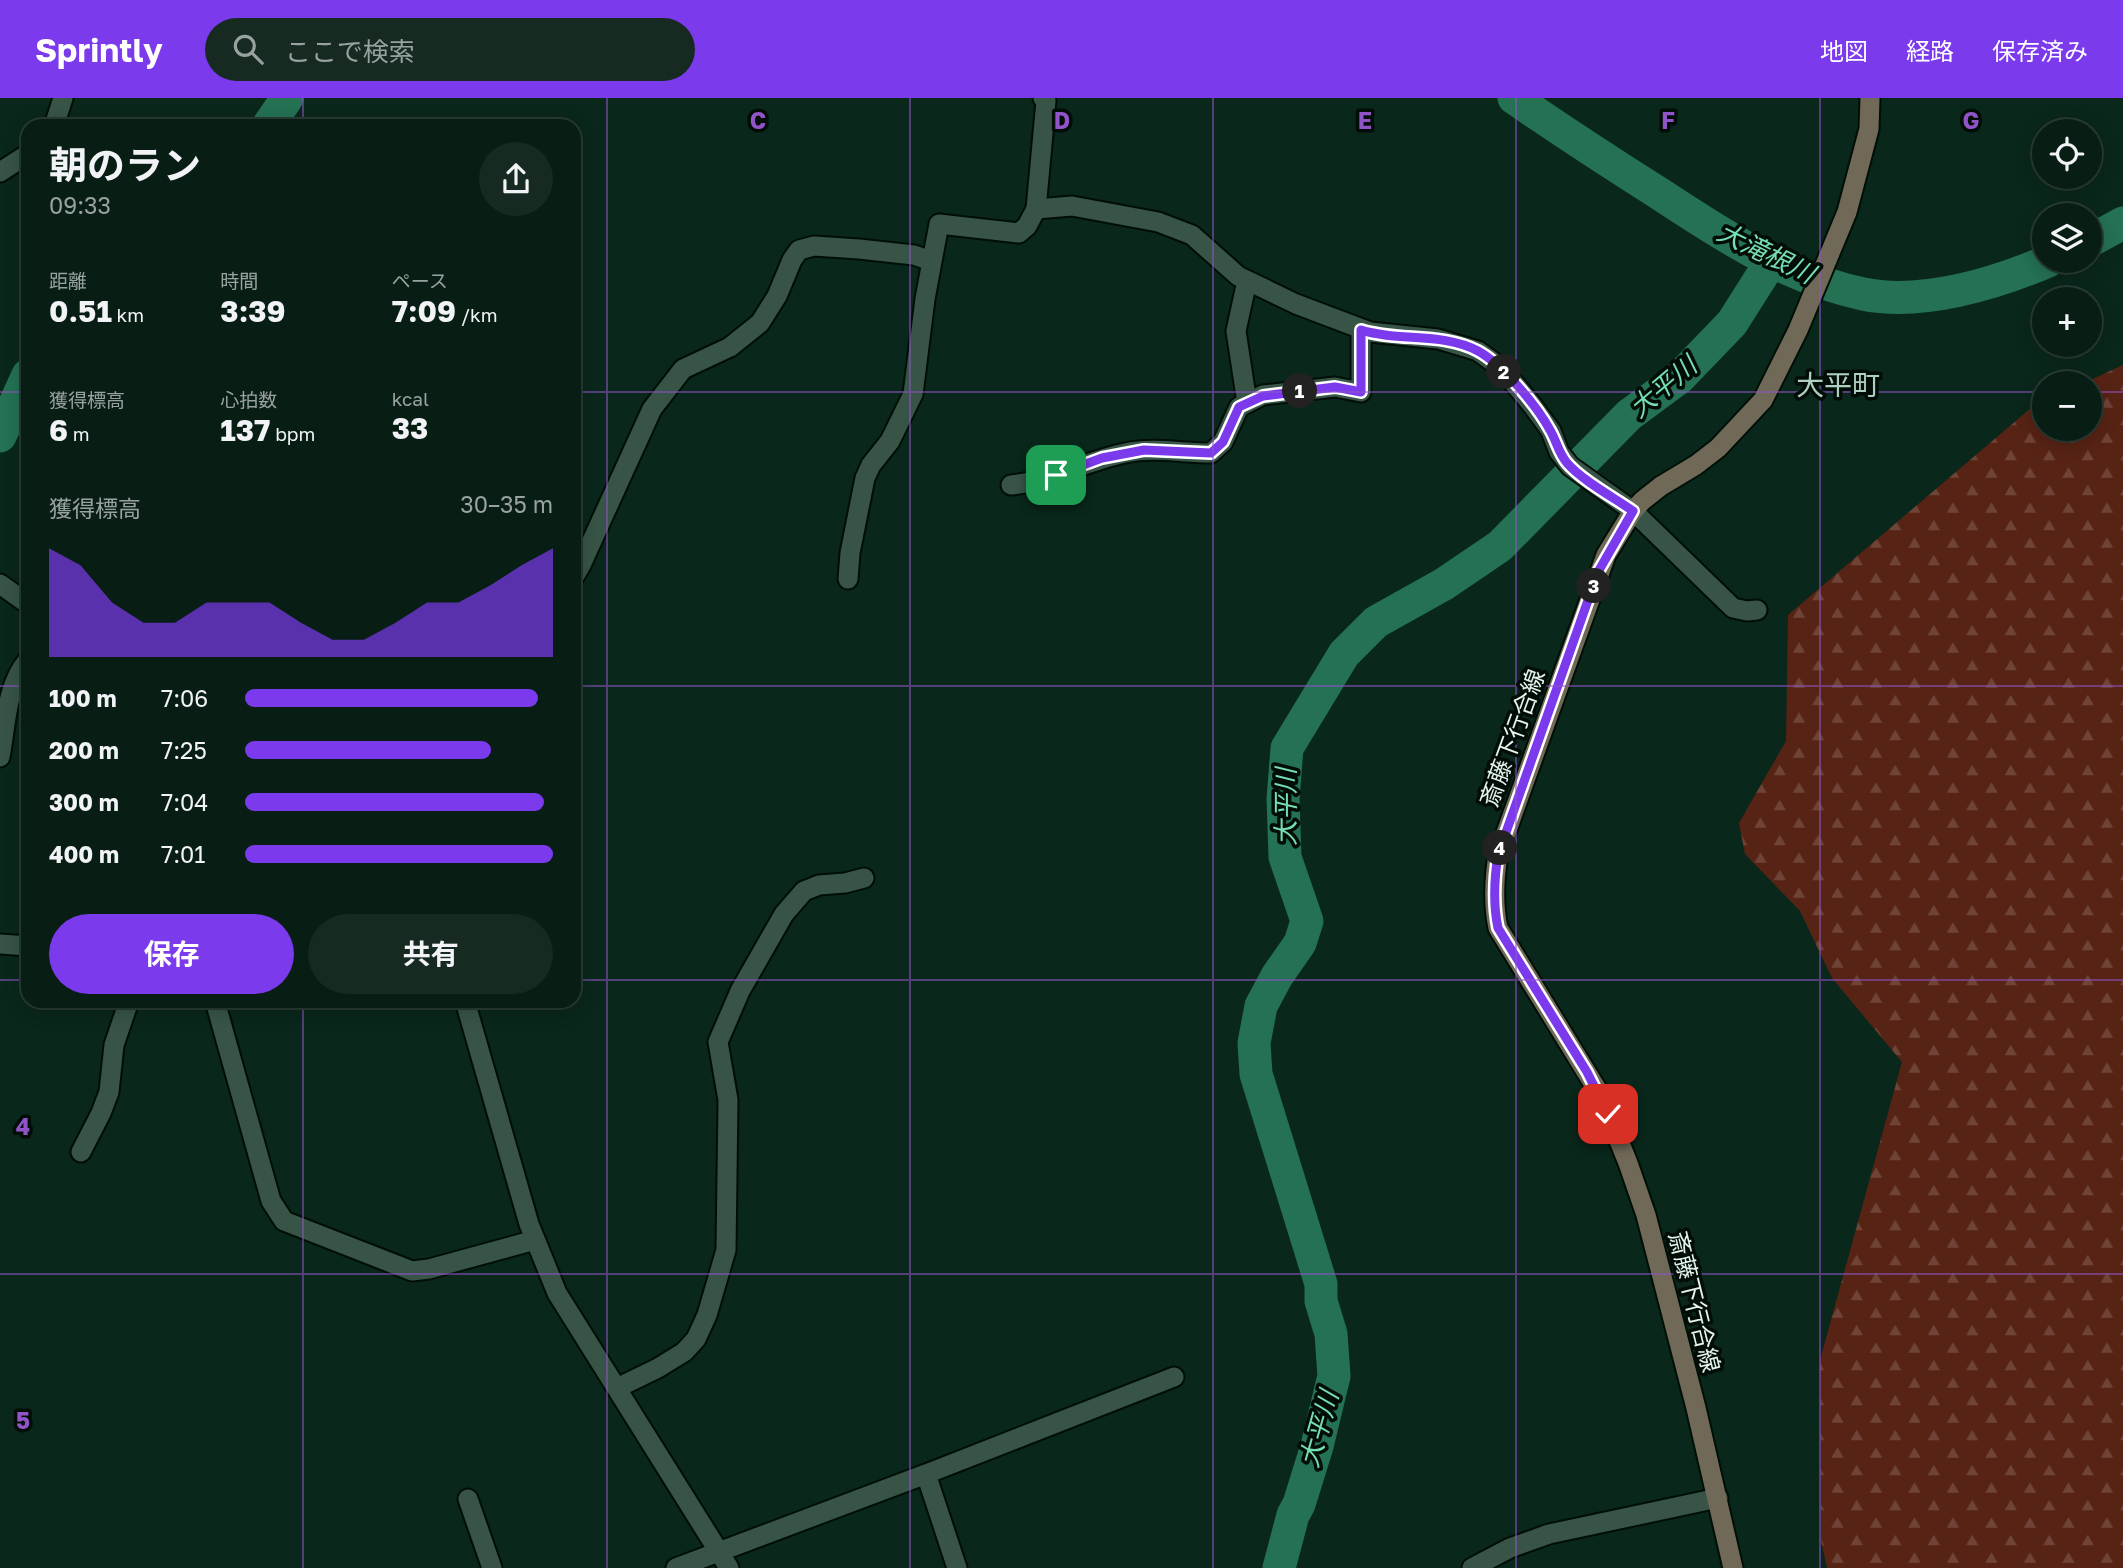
<!DOCTYPE html>
<html lang="ja">
<head>
<meta charset="utf-8">
<style>
	:root { --surface:#081d14; --page:#162a22; --text:#f1f3f6; --muted:#98a2a0; --line:#293b34; --accent:#7c3aed }
	body { margin:0; font-family:"Golos Text","Noto Sans JP",sans-serif; background:var(--page); color:var(--text); height:100vh; display:flex; flex-direction:column; font-size:26px; white-space:nowrap }
	* { box-sizing:border-box; margin:0 }
	p { font-size:23px; color:var(--muted) }
	.icon { flex:none; width:38px; height:38px; fill:none; stroke:currentColor; stroke-width:2; stroke-linecap:round; stroke-linejoin:round }
	.map { position:relative; flex:1; overflow:hidden }
	.details { position:absolute; left:21px; top:21px; width:560px; height:889px; display:flex; flex-direction:column; background:var(--surface); border-radius:21px; box-shadow:0 4px 18px #0003,0 0 0 2px var(--line) }
	.details>* { flex:none }
	.buttons { position:absolute; left:2032px; top:21px; display:grid; gap:14px }
	.buttons a { display:grid; place-items:center; width:70px; height:70px; border-radius:50%; background:var(--surface); box-shadow:0 4px 18px #0003,0 0 0 2px var(--line); font-size:35px }
	.pin { position:absolute; display:grid; place-items:center; width:60px; height:60px; color:#fff; margin:-30px; border-radius:14px; box-shadow:0 4px 10px #0006 }
	.km { position:absolute; width:35px; height:35px; margin:-18px; border-radius:50%; background:#222; color:#fff; font-size:19px; line-height:35px; text-align:center }
	.round { display:grid; place-items:center; flex:none; width:74px; height:74px; border-radius:37px; background:var(--page) }
	.overview { display:flex; align-items:center; justify-content:space-between; height:119px; padding:0 28px }
	h1 { font-size:38px; font-weight:700; line-height:52px }
	.metrics { display:grid; grid-template-columns:repeat(3,1fr); gap:10px; height:119px; padding:7px 28px }
	.metrics div { display:grid; align-content:center }
	.metrics b { font-size:30px; font-weight:700 }
	.metrics small { font-size:19px; font-weight:400 }
	.metrics p { font-size:19px }
	.chart { height:196px; padding:14px 28px }
	.chart p { display:flex; justify-content:space-between }
	.chart svg { width:100%; height:126px; margin-top:7px; fill:var(--accent); opacity:.7 }
	.action { display:flex; gap:14px; margin-top:auto; padding:14px 28px }
	.action a { flex:1; height:80px; border-radius:42px; background:var(--accent); color:#fff; font-size:28px; font-weight:700; line-height:80px; text-align:center }
	.action a+a { background:var(--page); color:var(--text) }
	ul { padding:0 28px; list-style:none; font-size:23px }
	li { display:grid; grid-template-columns:112px 84px 1fr; align-items:center; height:52px }
	li i { height:18px; border-radius:9px; background:var(--accent) }
	header { display:flex; align-items:center; gap:42px; box-sizing:border-box; height:98px; padding:0 35px; background:var(--accent); color:#fff }
	header strong { font-size:33px }
	nav { display:flex; gap:38px; margin-inline-start:auto; font-size:24px }
	.search { width:490px; height:63px; background:var(--page); display:flex; align-items:center; gap:18px; box-sizing:border-box; padding:0 24px; border-radius:38px; color:var(--muted); font-size:26px }
	.map>svg:first-child { display:block }
	.forest { fill:url(#forest-firs) }
	.lines { fill:none; stroke-linecap:round; stroke-linejoin:round }
	.river { stroke:#247154; stroke-width:33 }
	.minor-casing { stroke:#000f06; stroke-width:23 }
	.tertiary-casing { stroke:#000f06; stroke-width:23 }
	.secondary-casing { stroke:#000f06; stroke-width:23 }
	.minor { stroke:#375447; stroke-width:19 }
	.tertiary { stroke:#375447; stroke-width:19 }
	.secondary { stroke:#716958; stroke-width:19 }
	.route-casing { stroke:#fff; stroke-width:14 }
	.route { stroke:#7c3aed; stroke-width:9 }
	.grid { fill:none; stroke:#9054c8; stroke-width:2; stroke-opacity:0.55 }
	.labels { text-anchor:middle; stroke-width:7; stroke-linejoin:round; paint-order:stroke }
	.street-label { font-size:24px; fill:#e4f5ec; stroke:#030d08 }
	.water-label { font-size:26px; font-style:italic; fill:#75dfb2; stroke:#030d08 }
	.quarter-label { font-size:28px; fill:#afd0c0; stroke:#030d08 }
	.grid-label { font-size:23px; text-anchor:middle; font-weight:bold; fill:#9054c8; stroke:#030d08; stroke-width:7; stroke-linejoin:round; paint-order:stroke }
</style>
</head>
<body>
<header>
<strong>Sprintly</strong>
<div class="search"><svg class="icon" aria-label="search" viewBox="0 0 24 24"><circle cx="10" cy="10" r="6"/><path d="M15 15l6 6"/></svg>ここで検索</div>
<nav><a>地図</a><a>経路</a><a>保存済み</a></nav>
</header>
<div class="map">
<svg width="2123" height="1470" viewBox="0 0 2123 1470">
	<defs>
		<pattern id="forest-firs" width="22" height="20" patternUnits="userSpaceOnUse" patternTransform="scale(1.75)"><rect width="22" height="20" fill="#572314"/><path d="M5 1l3.5 6h-7zM16 11l3.5 6h-7z" fill="#6f4436"/></pattern>
	</defs>
	<rect width="100%" height="100%" fill="#0a271b"/>
	<!-- forest -->
	<polygon class="forest" points="2123,267 2123,1470 1827,1470 1821,1443 1820,1262 1902,964 1832,880 1800,813 1745,756 1739,725 1786,643 1788,517 2031,310 2044,304 2044,331 2090,331 2090,285 2084,285"/>
	<g class="lines">
		<!-- river -->
		<g class="river">
			<path d="M1514 0C1562 33 1611 65 1660 96 1724 138 1787 180 1863 196 1921 208 1995 186 2048 163"/>
			<polyline points="268,28 287,0"/>
			<polyline points="2090,143 2123,125"/>
			<polyline points="0,338 28,277"/>
			<polyline points="1279,1470 1293,1417 1299,1406 1317,1348 1334,1278 1331,1236 1321,1203 1321,1186 1256,976 1254,945 1261,908 1277,878 1300,845 1307,823 1285,759 1283,701 1287,650 1344,556 1376,524 1444,486 1500,448 1629,317 1679,280 1732,225 1770,165"/>
		</g>
		<!-- minor casing -->
		<g class="minor-casing">
			<g id="minor">
				<polyline points="54,28 63,0"/>
				<polyline points="0,74 28,56"/>
				<polyline points="1036,111 1072,108 1158,124 1192,137 1238,178 1296,206 1370,234 1438,241 1478,253 1493,264 1512,283 1532,307 1551,333 1559,354 1570,368 1633,413 1733,510 1747,513 1757,512"/>
				<polyline points="1247,183 1236,233 1247,305"/>
				<path d="M1011 387C1051 383 1086 363 1125 355 1153 349 1183 355 1211 355L1223 344 1239 309 1263 297 1335 289 1361 294V232"/>
				<polyline points="574,479 581,467 652,311 683,271 730,249 760,225 777,198 792,162 799,152 814,148 859,151 914,157 931,163"/>
				<polyline points="848,481 850,455 865,380 871,367 890,343 913,296 925,201 939,126 1019,135 1027,128 1036,111 1046,3 1043,0"/>
				<polyline points="0,486 28,506"/>
				<path d="M0 659C6 628 6 587 28 562"/>
				<polyline points="0,846 28,848"/>
				<polyline points="215,903 271,1103 284,1123 412,1173 429,1171 535,1142"/>
				<polyline points="81,1054 101,1015 109,994 114,947 129,903"/>
				<polyline points="617,1290 658,1270 684,1254 696,1241 707,1217 726,1152 728,1002 718,944 740,893 784,816 804,793 819,787 845,785 864,780"/>
				<polyline points="926,1376 1174,1279"/>
				<polyline points="468,1401 492,1470"/>
				<polyline points="676,1470 926,1376 957,1470"/>
			</g>
		</g>
		<!-- tertiary casing -->
		<g class="tertiary-casing">
			<g id="tertiary">
				<polyline points="465,903 529,1126 557,1195 729,1470"/>
				<polyline points="1472,1470 1510,1450 1549,1436 1718,1400"/>
			</g>
		</g>
		<!-- secondary casing -->
		<g class="secondary-casing">
			<path id="secondary" d="M1733 1470 1696 1310 1646 1117 1628 1065 1601 998 1498 830C1493 806 1494 782 1498 757L1606 457 1633 413 1642 403 1661 388 1696 367 1718 350 1763 302 1798 232 1847 114 1869 31 1870 0"/>
		</g>
		<!-- minor -->
		<use href="#minor" class="minor"/>
		<!-- tertiary -->
		<use href="#tertiary" class="tertiary"/>
		<!-- secondary -->
		<use href="#secondary" class="secondary"/>
	</g>
	<g class="lines">
		<!-- route casing -->
		<g class="route-casing">
			<path id="route" d="M1056 377 1102 360 1144 352 1211 355 1223 344 1239 309 1263 298 1335 289 1361 294V232C1399 244 1442 234 1478 253 1502 266 1537 308 1550 332 1557 344 1558 354 1567 365 1583 383 1613 399 1633 413L1598 474 1498 757C1494 782 1493 806 1498 830L1587 974 1608 1016"/>
		</g>
		<!-- route -->
		<use href="#route" class="route"/>
	</g>
	<!-- grid -->
	<path class="grid" d="M303 0V28M607 0V1470M910 0V1470M1213 0V1470M1516 0V1470M1820 0V1470M0 294H28M574 294H2044M2090 294H2123M0 588H28M574 588H2123M0 882H28M574 882H2123M303 903V1470M0 1176H2123"/>
	<g class="labels">
		<!-- street labels -->
		<g class="street-label">
			<text transform="translate(1513 640) rotate(-70)" y="8">斎藤下行合線</text>
			<text transform="translate(1694 1204) rotate(76)" y="8">斎藤下行合線</text>
		</g>
		<!-- water labels -->
		<g class="water-label">
			<text transform="translate(1766 155) rotate(26)" y="9">大滝根川</text>
			<text transform="translate(1663 289) rotate(-40)" y="9">大平川</text>
			<text transform="translate(1286 709) rotate(-90)" y="9">大平川</text>
			<text transform="translate(1319 1331) rotate(-74)" y="9">大平川</text>
		</g>
		<!-- quarter labels -->
		<g class="quarter-label">
			<text x="1838" y="297">大平町</text>
		</g>
	</g>
	<g class="grid-label">
		<text x="758" y="31">C</text>
		<text x="1062" y="31">D</text>
		<text x="1365" y="31">E</text>
		<text x="1668" y="31">F</text>
		<text x="1971" y="31">G</text>
		<text x="23" y="1037">4</text>
		<text x="23" y="1331">5</text>
	</g>
</svg>
<div class="buttons">
<a><svg class="icon" aria-label="locate" viewBox="0 0 24 24"><circle cx="12" cy="12" r="6"/><path d="M12 2v4M12 18v4M2 12h4M18 12h4"/></svg></a>
<a><svg class="icon" aria-label="layers" viewBox="0 0 24 24"><path d="M12 4l9 5-9 5-9-5zM3 14l9 5 9-5"/></svg></a>
<a>+</a>
<a>−</a>
</div>
<div class="pin" style="left:1056px;top:377px;background:#1e9e55"><svg class="icon" aria-label="arrive" viewBox="0 0 24 24"><path d="M6 21V4h12l-3 4 3 4H6"/></svg></div>
<div class="pin" style="left:1608px;top:1016px;background:#d93025"><svg class="icon" aria-label="check" viewBox="0 0 24 24"><path d="M5 12l5 5 9-10"/></svg></div>
<b class="km" style="left:1300px;top:293px">1</b>
<b class="km" style="left:1504px;top:274px">2</b>
<b class="km" style="left:1594px;top:488px">3</b>
<b class="km" style="left:1500px;top:750px">4</b>
<section class="details">
<div class="overview"><div><h1>朝のラン</h1><p>09:33</p></div><a class="round"><svg class="icon" aria-label="share" viewBox="0 0 24 24"><path d="M12 15V3M7 8l5-5 5 5M5 13v7h14v-7"/></svg></a></div>
<div class="metrics">
<div><p>距離</p><b>0.51<small> km</small></b></div>
<div><p>時間</p><b>3:39</b></div>
<div><p>ペース</p><b>7:09<small> /km</small></b></div>
</div>
<div class="metrics">
<div><p>獲得標高</p><b>6<small> m</small></b></div>
<div><p>心拍数</p><b>137<small> bpm</small></b></div>
<div><p>kcal</p><b>33</b></div>
</div>
<div class="chart"><p><span>獲得標高</span>30–35 m</p>
<svg viewBox="0 0 160 44" preserveAspectRatio="none"><path d="M0 44V6L10 12L20 25L30 32L40 32L50 25L60 25L70 25L80 32L90 38L100 38L110 32L120 25L130 25L140 19L150 12L160 6V44z"/></svg>
</div>
<ul>
<li><b>100 m</b>7:06<i style="width:95%"></i></li>
<li><b>200 m</b>7:25<i style="width:80%"></i></li>
<li><b>300 m</b>7:04<i style="width:97%"></i></li>
<li><b>400 m</b>7:01<i style="width:100%"></i></li>
</ul>
<div class="action"><a>保存</a><a>共有</a></div>
</section>
</div>
</body>
</html>
